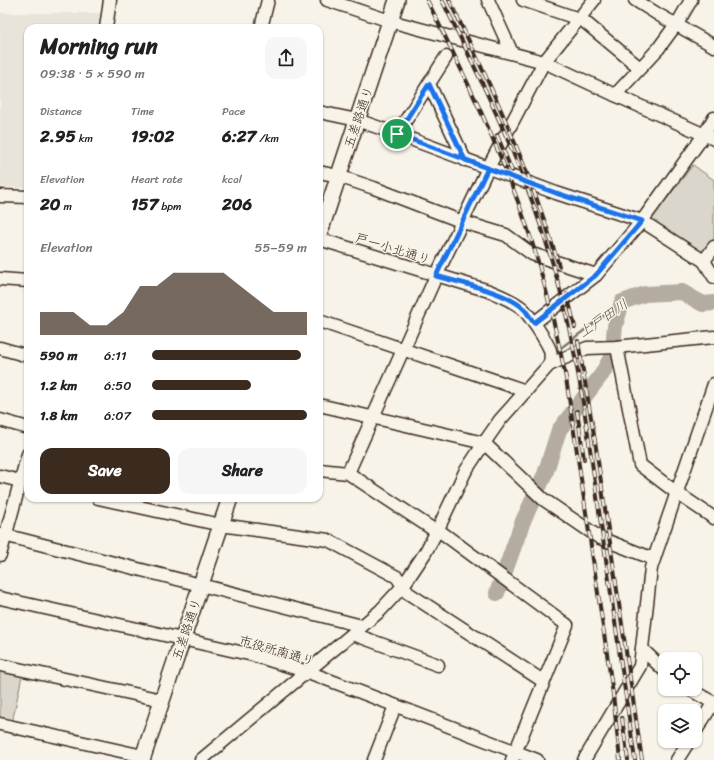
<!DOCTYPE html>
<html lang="en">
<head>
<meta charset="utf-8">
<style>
	:root { --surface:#fff; --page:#f6f6f6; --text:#202124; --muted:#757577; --accent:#3b2a1e }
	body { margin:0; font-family:Sriracha,"Klee One",sans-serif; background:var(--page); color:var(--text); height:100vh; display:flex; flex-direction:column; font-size:15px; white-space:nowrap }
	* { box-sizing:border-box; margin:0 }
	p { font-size:13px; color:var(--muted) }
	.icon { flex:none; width:22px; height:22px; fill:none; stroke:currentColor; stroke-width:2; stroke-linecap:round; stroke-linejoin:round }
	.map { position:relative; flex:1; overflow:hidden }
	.details { position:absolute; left:24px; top:24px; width:299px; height:478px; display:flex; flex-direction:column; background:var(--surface); border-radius:12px; box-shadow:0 1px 3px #0004 }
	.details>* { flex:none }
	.controls { position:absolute; left:658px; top:652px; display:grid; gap:8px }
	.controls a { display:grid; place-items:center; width:44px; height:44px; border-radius:8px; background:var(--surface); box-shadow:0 1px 3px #0004; font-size:20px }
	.pin { position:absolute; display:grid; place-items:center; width:34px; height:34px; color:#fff; margin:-17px; border:2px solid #fff; border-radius:50%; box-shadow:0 1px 4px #0007 }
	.round { display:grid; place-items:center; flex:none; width:42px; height:42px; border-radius:12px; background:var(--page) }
	.summary { display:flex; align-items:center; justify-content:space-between; height:68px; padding:0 16px }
	h1 { font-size:22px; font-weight:700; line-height:30px }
	.figures { display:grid; grid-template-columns:repeat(3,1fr); gap:6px; height:68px; padding:4px 16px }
	.figures div { display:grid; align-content:center }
	.figures b { font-size:17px; font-weight:700 }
	.figures small { font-size:11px; font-weight:400 }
	.figures p { font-size:11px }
	.chart { height:112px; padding:8px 16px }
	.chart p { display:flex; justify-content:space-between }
	.chart svg { width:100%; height:72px; margin-top:4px; fill:var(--accent); opacity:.7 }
	.primary-button { display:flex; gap:8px; margin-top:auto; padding:8px 16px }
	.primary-button a { flex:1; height:46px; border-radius:12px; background:var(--accent); color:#fff; font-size:16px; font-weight:700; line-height:46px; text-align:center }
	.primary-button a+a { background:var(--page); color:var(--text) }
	ul { padding:0 16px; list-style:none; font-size:13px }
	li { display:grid; grid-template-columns:64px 48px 1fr; align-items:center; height:30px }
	li i { height:10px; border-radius:5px; background:var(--accent) }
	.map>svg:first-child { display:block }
	.built { fill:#e9e4d9 }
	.green { fill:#dbd6cb; stroke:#8b8074 }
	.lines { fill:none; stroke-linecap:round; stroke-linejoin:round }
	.stream { stroke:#84786c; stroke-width:2.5 }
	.river { stroke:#b4aca0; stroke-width:16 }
	.minor-casing { stroke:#3b2a1e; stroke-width:15 }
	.major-casing { stroke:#3b2a1e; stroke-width:18 }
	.minor { stroke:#f7f3e8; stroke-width:12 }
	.major { stroke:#f7f3e8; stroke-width:15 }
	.rail-casing { stroke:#3b2a1e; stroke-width:4 }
	.rail { stroke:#f7f3e8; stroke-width:2.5; stroke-dasharray:8; stroke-linecap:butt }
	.route-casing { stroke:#fff; stroke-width:8 }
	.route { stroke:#1a73e8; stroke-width:5 }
	.labels { text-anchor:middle; stroke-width:3; stroke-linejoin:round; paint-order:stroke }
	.street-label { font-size:13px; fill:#3b2a1e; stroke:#f7f3e8 }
	.water-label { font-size:14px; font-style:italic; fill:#5f5145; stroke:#f7f3e8 }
</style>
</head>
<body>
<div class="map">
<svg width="714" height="760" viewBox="0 0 714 760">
	<rect width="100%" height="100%" fill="#f7f3e8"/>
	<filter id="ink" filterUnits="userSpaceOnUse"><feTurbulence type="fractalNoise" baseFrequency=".025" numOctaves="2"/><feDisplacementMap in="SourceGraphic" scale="8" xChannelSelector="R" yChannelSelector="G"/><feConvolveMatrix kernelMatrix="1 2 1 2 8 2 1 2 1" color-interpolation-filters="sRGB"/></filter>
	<g filter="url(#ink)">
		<!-- built -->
		<polygon class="built" points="0,13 102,13 99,28 28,28 28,188 0,187"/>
		<!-- green -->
		<g class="green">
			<polygon points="693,165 714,180 714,239 701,255 649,222"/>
			<polygon points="0,671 22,676 12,723 0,720"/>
		</g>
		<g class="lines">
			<!-- stream -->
			<polyline class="stream" points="554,353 622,302"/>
			<!-- river -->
			<polyline class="river" points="497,593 523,521 545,474 559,430 602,374 612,356 615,326 622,302 645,294 682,292 703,304 714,303"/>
			<!-- minor casing -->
			<g class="minor-casing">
				<g id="minor">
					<polyline points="327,0 390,21 544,62 615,95 714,139"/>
					<polyline points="488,0 512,53"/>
					<polyline points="523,0 579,19"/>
					<polyline points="635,0 659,15 714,46"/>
					<polyline points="580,18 640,68"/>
					<polyline points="106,28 110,0"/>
					<polyline points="261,28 268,0"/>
					<polyline points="429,84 465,160"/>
					<polyline points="615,95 658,49 680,19 691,0"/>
					<polyline points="319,112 357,120 397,134 556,193 642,221 704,261 714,277"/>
					<polyline points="397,134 446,57"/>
					<polyline points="319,172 338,176 374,188 463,222 506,235 532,254 596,275"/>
					<polyline points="0,196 28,197"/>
					<path d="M319 239 489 291C501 296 512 300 522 308 529 314 547 342 550 350 551 355 551 361 549 365"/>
					<polyline points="704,261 714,247"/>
					<polyline points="0,279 28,281"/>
					<polyline points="319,321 526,391"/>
					<polyline points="534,323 596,275 642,221 704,135 714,118"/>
					<polyline points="617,347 640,465 677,493 714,518"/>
					<polyline points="0,348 28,356"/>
					<polyline points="319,405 484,443 543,499 600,538 654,559"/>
					<polyline points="0,420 28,428"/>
					<polyline points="319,470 348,473 431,528 441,532 567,625 512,760"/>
					<polyline points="348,473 436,276 488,168 544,62 594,0"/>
					<polyline points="0,476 28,483"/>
					<polyline points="98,498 221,525 328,540 397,577 408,593 543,681"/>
					<polyline points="0,534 362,626"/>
					<polyline points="0,555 28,454"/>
					<polyline points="0,598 253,655 308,672 537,760"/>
					<polyline points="353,634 438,665"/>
					<polyline points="642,649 665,671"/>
					<polyline points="0,665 162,700"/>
					<polyline points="689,689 714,703"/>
					<polyline points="0,724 143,756"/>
					<polyline points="695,732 714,702"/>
					<polyline points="201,760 380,611 403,586 425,553 437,531 465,472 484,443 500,420 549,365 587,348 616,347 714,337"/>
					<polyline points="374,760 395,706"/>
					<polyline points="584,760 640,666 651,568 654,559 714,384"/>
					<polyline points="677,760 689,741"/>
				</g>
			</g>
			<!-- major casing -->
			<g class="major-casing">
				<g id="major">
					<polyline points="319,235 397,0"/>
					<polyline points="142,760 230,498"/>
				</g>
			</g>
			<!-- minor -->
			<use href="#minor" class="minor"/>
			<!-- major -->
			<use href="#major" class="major"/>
			<!-- rail casing -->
			<g class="rail-casing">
				<g id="rail">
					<path d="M427 0C466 78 504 156 531 239 546 285 556 331 566 378L613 694 620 760"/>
					<path d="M442 0C488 93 534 188 560 290 578 358 587 428 597 497 610 585 622 672 635 760"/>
					<path d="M449 0C492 87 531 172 559 266"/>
					<polyline points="497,135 512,171"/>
					<polyline points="567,294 575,327"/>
					<polyline points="578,341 595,441 642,760"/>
					<polyline points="577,411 584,459"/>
					<polyline points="622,718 628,760"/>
				</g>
			</g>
			<!-- rail -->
			<use href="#rail" class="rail"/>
		</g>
	</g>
	<g class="lines" filter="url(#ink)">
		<!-- route casing -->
		<g class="route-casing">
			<path id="route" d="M397 134 488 168 436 276C460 283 508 292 525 310 528 314 531 319 534 323L596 275 642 221 556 193 465 160 429 84 397 134"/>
		</g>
		<!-- route -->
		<use href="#route" class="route"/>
	</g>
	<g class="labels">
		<!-- street labels -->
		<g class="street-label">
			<text transform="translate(358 117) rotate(-71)" y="5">五差路通り</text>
			<text transform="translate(393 248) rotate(17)" y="5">戸一小北通り</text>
			<text transform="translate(186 629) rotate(-71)" y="5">五差路通り</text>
			<text transform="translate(277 650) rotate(16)" y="5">市役所南通り</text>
		</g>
		<!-- water labels -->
		<g class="water-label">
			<text transform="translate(603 318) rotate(-34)" y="5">上戸田川</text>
		</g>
	</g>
</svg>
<div class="controls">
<a><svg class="icon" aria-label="locate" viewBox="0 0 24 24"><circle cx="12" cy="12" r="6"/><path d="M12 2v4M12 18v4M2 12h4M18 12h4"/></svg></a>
<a><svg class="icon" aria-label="layers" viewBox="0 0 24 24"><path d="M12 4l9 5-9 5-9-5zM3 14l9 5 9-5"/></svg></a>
</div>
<div class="pin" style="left:397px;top:134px;background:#1e9e55"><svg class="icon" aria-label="arrive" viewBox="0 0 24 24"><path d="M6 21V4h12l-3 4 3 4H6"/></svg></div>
<section class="details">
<div class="summary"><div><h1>Morning run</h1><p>09:38 · 5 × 590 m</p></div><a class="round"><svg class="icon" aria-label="share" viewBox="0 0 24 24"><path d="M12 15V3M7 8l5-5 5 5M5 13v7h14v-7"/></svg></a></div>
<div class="figures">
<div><p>Distance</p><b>2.95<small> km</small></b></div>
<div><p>Time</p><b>19:02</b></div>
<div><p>Pace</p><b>6:27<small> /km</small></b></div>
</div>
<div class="figures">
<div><p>Elevation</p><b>20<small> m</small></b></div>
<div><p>Heart rate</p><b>157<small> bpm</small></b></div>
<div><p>kcal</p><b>206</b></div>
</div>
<div class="chart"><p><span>Elevation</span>55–59 m</p>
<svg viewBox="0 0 160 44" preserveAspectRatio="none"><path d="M0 44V30L10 30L20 30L30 38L40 38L50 30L60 14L70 14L80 6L90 6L100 6L110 6L120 14L130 22L140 30L150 30L160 30V44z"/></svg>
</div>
<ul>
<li><b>590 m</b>6:11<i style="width:96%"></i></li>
<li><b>1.2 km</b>6:50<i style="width:64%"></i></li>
<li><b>1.8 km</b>6:07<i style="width:100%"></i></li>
</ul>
<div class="primary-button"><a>Save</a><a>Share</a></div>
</section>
</div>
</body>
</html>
